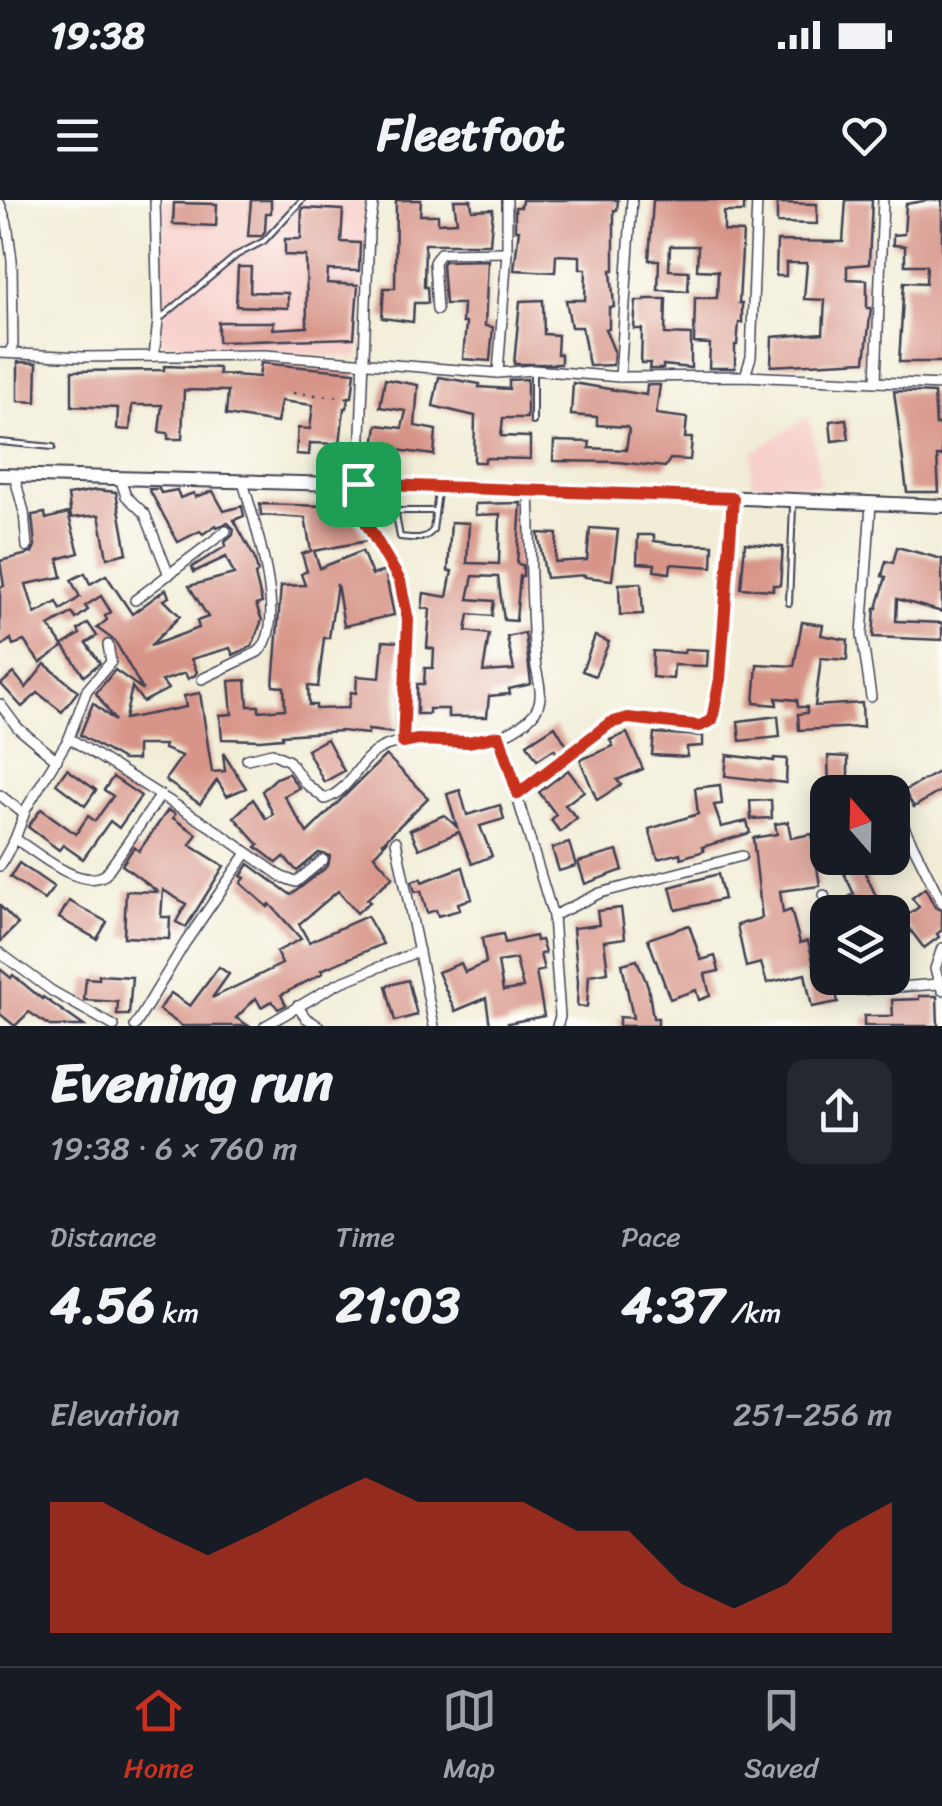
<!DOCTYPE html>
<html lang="en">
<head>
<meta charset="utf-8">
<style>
	:root { --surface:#171b24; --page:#242831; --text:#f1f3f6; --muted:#9ea1a6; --line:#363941; --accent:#c8321e }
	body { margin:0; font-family:Sriracha,sans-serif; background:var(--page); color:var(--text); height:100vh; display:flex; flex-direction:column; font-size:38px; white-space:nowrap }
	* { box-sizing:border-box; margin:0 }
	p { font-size:32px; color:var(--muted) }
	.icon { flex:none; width:55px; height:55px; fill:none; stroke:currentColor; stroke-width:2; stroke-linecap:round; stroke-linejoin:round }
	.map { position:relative; height:826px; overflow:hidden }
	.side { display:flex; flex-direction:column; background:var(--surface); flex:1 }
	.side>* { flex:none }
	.needle { width:65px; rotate:340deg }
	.tools { position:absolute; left:810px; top:575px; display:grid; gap:20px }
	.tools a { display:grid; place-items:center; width:100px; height:100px; border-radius:20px; background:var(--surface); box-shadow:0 5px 25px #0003; font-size:50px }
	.pin { position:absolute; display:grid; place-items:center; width:85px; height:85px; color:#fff; margin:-42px; border-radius:20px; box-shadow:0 5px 15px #0006 }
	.round { display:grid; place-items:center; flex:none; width:105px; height:105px; border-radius:20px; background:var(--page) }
	.headline { display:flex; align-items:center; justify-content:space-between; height:170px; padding:0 50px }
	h1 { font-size:55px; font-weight:700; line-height:75px }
	.metrics { display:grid; grid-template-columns:repeat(3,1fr); gap:15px; height:170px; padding:10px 50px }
	.metrics div { display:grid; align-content:center }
	.metrics b { font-size:50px; font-weight:700 }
	.metrics small { font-size:28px; font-weight:400 }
	.metrics p { font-size:28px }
	.chart { height:280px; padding:20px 50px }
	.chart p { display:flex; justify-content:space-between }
	.chart svg { width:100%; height:180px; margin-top:10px; fill:var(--accent); opacity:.7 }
	.status { display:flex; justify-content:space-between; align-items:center; height:70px; padding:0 50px; background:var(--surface); direction:ltr }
	.status svg { height:28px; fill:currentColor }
	header { display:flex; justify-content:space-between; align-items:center; height:130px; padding:0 50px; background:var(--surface); font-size:45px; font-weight:700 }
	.menu { display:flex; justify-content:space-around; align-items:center; height:140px; border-top:2px solid var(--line); background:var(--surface); font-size:28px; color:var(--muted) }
	.menu a { display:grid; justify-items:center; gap:5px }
	.menu .on { color:var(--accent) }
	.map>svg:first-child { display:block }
	.built { fill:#f7d0cc }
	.building { fill:#d79488; fill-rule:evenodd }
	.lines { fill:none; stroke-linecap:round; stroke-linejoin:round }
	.lane-casing { stroke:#414052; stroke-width:8 }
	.street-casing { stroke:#414052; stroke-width:12 }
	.secondary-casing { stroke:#414052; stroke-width:16 }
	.path { stroke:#414052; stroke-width:2.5; stroke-dasharray:2.5 8; stroke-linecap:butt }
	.lane { stroke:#fff; stroke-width:4 }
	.street { stroke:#fff; stroke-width:9 }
	.secondary { stroke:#fff; stroke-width:12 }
	.route-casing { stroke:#fff; stroke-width:20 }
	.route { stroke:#c8321e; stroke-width:12 }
</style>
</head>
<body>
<div class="status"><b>19:38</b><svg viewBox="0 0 49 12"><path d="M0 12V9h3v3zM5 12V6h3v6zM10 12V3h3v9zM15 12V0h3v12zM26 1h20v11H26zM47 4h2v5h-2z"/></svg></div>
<header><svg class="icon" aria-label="menu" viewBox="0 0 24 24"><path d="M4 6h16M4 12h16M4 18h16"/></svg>Fleetfoot<svg class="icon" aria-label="heart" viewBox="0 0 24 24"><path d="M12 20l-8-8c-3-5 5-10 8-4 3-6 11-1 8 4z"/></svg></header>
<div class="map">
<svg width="942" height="826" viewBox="0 0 942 826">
	<rect width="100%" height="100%" fill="#fdfcf7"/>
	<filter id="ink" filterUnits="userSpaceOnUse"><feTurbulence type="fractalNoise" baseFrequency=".01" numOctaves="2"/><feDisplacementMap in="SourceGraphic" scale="20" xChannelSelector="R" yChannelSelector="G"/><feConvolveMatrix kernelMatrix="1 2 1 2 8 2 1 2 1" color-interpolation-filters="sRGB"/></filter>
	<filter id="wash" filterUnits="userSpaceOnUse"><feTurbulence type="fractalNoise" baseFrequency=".0048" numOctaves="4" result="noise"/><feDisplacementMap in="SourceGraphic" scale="40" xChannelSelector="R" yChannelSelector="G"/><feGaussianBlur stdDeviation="2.25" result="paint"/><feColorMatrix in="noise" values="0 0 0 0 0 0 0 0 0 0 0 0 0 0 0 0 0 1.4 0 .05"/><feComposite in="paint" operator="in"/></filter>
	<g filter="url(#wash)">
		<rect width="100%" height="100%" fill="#f1edd7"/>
		<!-- built -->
		<g class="built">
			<polygon points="163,0 367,0 359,158 161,142"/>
			<polygon points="809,216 821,285 751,284 753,252"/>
		</g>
		<g id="blocks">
			<!-- building -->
			<g class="building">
				<polygon points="251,0 271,0 271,13 266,13 265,31 261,36 248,36"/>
				<polygon points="396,0 421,0 420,15 438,15 438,23 457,22 454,0 471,0 472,10 493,9 490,44 425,44 424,87 427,87 428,103 414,103 413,122 382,118 384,88 395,88"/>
				<polygon points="522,0 618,0 617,10 614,10 614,70 611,70 614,107 609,107 609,129 605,129 614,151 613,165 589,166 582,127 571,127 566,100 585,100 586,69 580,69 580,56 556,55 555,72 514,70 519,30 515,30 515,7 521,7"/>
				<polygon points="653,0 744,0 744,12 724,12 724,31 743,32 739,103 742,103 742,123 739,123 737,145 735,145 735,168 709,168 710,144 694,143 695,98 717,98 718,71 697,70 698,46 670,46 669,70 689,71 688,91 658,90 659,60 649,60"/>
				<polygon points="846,0 872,0 869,64 847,66 847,79 867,80 867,108 871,108 865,161 771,166 772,137 823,133 825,100 804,99 807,63 786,63 786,76 776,76 777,41 843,42"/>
				<polygon points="929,0 942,0 942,162 899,162 904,82 926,83 927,65 905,65 905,46 893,45 893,35 904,34 906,4"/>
				<polygon points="174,3 217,4 216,26 173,24"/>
				<polygon points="777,3 817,4 817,24 777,23"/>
				<polygon points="302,8 343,10 341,42 360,43 359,71 328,70 327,83 358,85 354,138 218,142 218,122 274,122 273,129 307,127 306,56 285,55 285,39 301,39"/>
				<polygon points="488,60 485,126 493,127 490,161 463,159 466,123 462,123 463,104 445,104 442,64 444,61"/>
				<polygon points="238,67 251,67 250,92 288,93 288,108 236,106"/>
				<polygon points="645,99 666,99 665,134 691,135 691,168 663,165 663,169 649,169 650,163 641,163 642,129 634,129 636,101 645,101"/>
				<polygon points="543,100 544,134 558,135 557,154 561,154 561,164 514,164 520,101"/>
				<polygon points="18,162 37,163 36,202 18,201"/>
				<polygon points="261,163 355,172 352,197 349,197 347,208 344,208 340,244 310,243 309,255 296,254 298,228 310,229 313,205 281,201 277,223 226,215 228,191 184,190 182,239 168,239 168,233 159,232 162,205 132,205 130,230 117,229 118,208 72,206 72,171 164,170 164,166 219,168 219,174 259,177"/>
				<polygon points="439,177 480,184 479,187 509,189 509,180 527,179 527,218 503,218 501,236 530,237 530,259 485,258 485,262 474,262 475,216 433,206"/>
				<polygon points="385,179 418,185 415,226 436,230 434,255 374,247 377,225 402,228 406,211 380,207"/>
				<polygon points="573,183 646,195 647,185 660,185 656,214 687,218 685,238 692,238 690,260 670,259 665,267 618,262 553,261 554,241 590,242 589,248 626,250 629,230 627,227 597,225 597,217 571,215"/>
				<polygon points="894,191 934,193 936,225 942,224 942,256 937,256 939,292 907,292"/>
				<polygon points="846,219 849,239 832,241 830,221"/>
				<polygon points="149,289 159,289 161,293 177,290 180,298 194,293 195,297 213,291 224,311 242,306 244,316 234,320 254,357 258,372 255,375 262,403 256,405 262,420 252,446 233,455 230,448 191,459 197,472 195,475 188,479 185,473 162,481 168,489 143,502 132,487 125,519 186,507 184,496 200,493 212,572 225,571 223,553 246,588 227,596 217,580 200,604 165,580 182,556 164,549 165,545 137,545 137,560 123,560 80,535 93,503 115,521 96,493 115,470 143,490 115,441 97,428 107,420 105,416 111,412 101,396 85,406 88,410 76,419 72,413 49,426 63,447 40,463 24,441 13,445 11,439 0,447 0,387 4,386 0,361 32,353 35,346 32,315 45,313 46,319 68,313 79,353 58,359 62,377 26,384 35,414 57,402 61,410 80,397 71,380 85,373 90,384 106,375 132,414 166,389 169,397 164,400 180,416 150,446 199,428 197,421 208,417 189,386 234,374 226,357 194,372 192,367 226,346 225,342 233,335 234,329 228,323 217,327 216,325 203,334 200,331 178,342"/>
				<polygon points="96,290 116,292 127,353 107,358 99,315 71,318 68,295"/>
				<polygon points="521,303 517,364 523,365 523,376 520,376 516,421 504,420 498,377 473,376 468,399 494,401 492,416 469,414 466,431 489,434 483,472 514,470 507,437 525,433 531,484 509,489 510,494 489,496 487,517 448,517 448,509 429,509 429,514 417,514 417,484 424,484 425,468 433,468 434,449 427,448 430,409 422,408 424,393 447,397 452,371 448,371 451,322 469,323 467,363 499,364 500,314 475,315 475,304"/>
				<polygon points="260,304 325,306 325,313 348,308 367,341 314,351 320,368 362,351 372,375 385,371 394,415 344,426 337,384 329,438 324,438 318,487 308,486 309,505 316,505 316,509 348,508 351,492 356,493 357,476 380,478 383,441 400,442 395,533 368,530 368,534 341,531 282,535 282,538 260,540 222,539 220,515 232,514 229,481 246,480 248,506 259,506 259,511 285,509 284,487 273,486 281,386 305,385 301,374 307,371 302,354 311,351 305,318 261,315"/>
				<polygon points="590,328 618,330 612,380 585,377 585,375 546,378 538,333 557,334 555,362 587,360"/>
				<polygon points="638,335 654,335 654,341 675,344 713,345 712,367 671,364 670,373 654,371 655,364 637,363"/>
				<polygon points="745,343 783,347 780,385 773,385 773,390 741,388"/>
				<polygon points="897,347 942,359 942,412 897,399 896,421 942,423 942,440 873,437 875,408 877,408 886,377 882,376 886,361 893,363"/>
				<polygon points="641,383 643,414 620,415 619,384"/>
				<polygon points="802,422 823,425 821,435 848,440 847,460 821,458 815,506 862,503 863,527 799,530 798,514 807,513 807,507 798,507 797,500 776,498 777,505 754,503 757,464 794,466"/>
				<polygon points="88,423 97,436 86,443 100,463 84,476 63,445 80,434 78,430"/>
				<polygon points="595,436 609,442 595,476 582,471"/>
				<polygon points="685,449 708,450 707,466 674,465 673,479 652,477 653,451 684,453"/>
				<polygon points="45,464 78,491 62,512 38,493 22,507 1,484 14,473 26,488"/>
				<polygon points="778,516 780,537 740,541 738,521"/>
				<polygon points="555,526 567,546 557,554 554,549 537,560 527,544"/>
				<polygon points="627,533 643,569 617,580 621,585 597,600 580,560 613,546 610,540"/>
				<polygon points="654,533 703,536 703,546 687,547 687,557 652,555"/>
				<polygon points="327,539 344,571 324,582 307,550"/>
				<polygon points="386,555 428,598 382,643 388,640 374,655 393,677 367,699 370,702 357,713 338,691 299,724 309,742 367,716 383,744 321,770 323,773 281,795 286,805 278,809 272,801 261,807 256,798 236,818 249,826 182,826 159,810 171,793 190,806 219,767 229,774 212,798 282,764 276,752 301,739 270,704 268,707 241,683 245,678 241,676 249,664 291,695 328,666 330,656 319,653 297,671 284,657 277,663 256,647 259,645 234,617 253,599 266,619 273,614 262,591 276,578 288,573 299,588 284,596 307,633"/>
				<polygon points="727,555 774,561 774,558 787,559 786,583 725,576"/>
				<polygon points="828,556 848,557 848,589 829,589"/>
				<polygon points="67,569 96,590 85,606 56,584"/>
				<polygon points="568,570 584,591 565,605 577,618 560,632 551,620 556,615 539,592"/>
				<polygon points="942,570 942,590 914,607 904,591"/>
				<polygon points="113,577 141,596 119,628 110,621 83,659 63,645 59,650 28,627 41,609 76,634 88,616 95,621 113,596 104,590"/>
				<polygon points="720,585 722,604 714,605 721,627 747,621 750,633 702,647 704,651 681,658 680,653 658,659 649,629 698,614 695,588"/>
				<polygon points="460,590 467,615 500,605 504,619 480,626 492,656 472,664 459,632 419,649 410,630 444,615 457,627 447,594"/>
				<polygon points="771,600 772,618 751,619 750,601"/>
				<polygon points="168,610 175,614 173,618 197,634 190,645 224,666 186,727 176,722 186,704 163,690 161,717 170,717 169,739 124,737 126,691 158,692 122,665 134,647 139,651"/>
				<polygon points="788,622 791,638 812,634 820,686 780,691 783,713 791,710 800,743 808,741 817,778 833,778 838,802 812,807 805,774 767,783 761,763 746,767 737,725 762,718 753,638 777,634 775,624"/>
				<polygon points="569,643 576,666 559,671 552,648"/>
				<polygon points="617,651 623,670 585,684 578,662"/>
				<polygon points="860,661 879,703 851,712 845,699 854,694 842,669"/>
				<polygon points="19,663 54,687 44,700 10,677"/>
				<polygon points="463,667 472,699 458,703 460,710 438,716 436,710 427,713 421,691 415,692 412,681 421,678 422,682"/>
				<polygon points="718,674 724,699 676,710 670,687"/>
				<polygon points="925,688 935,707 942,711 942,730 937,734 939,737 924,748 902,719 919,707 912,698"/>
				<polygon points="69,701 107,722 97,739 59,718"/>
				<polygon points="0,706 18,724 0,742"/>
				<polygon points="621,708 625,738 604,741 608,772 589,775 587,807 577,806 578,782 573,728 599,725 597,711"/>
				<polygon points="689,725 701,760 715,756 719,771 705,774 710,796 699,800 696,790 670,799 648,739"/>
				<path d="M503 734 505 743 535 736 536 741 541 740 545 753 540 754 544 770 536 772 544 816 508 823V826H490L486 798 455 811 438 772 461 763 465 772 486 763 482 738ZM516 759 523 788 503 791 498 762Z"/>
				<polygon points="637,760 648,786 653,818 658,818 658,826 619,826 619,817 633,818 622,764"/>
				<polygon points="0,769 11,778 13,775 42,799 43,797 84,826 50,826 29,812 15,826 0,814"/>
				<polygon points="99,775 132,777 129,815 117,815 118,802 84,800 86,778 99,779"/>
				<polygon points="408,780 417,815 395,821 386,786"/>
				<polygon points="919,796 937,796 938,826 864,826 864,816 893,816 892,800 919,799"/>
			</g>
		</g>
	</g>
	<g filter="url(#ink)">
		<use href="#blocks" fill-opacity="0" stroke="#414052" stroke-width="2.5"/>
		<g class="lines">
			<!-- lane casing -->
			<g class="lane-casing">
				<g id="lane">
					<polyline points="161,118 237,55 264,41 302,0"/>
					<polyline points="533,170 533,222"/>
					<polyline points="0,242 53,247"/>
					<path d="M391 288 400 337C413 338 425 341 433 330L438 292"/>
					<polyline points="394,311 435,311"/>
					<polyline points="789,403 793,306"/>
				</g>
			</g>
			<!-- street casing -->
			<g class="street-casing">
				<g id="street">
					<polyline points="0,4 7,23 12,60 13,145 9,153"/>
					<polyline points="437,110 434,62 440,53 507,52"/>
					<polyline points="0,153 83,157 265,155 498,173 533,170 620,177 745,176 942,185"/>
					<polyline points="154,156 158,121 155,0"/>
					<polyline points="498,173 507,52 507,0"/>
					<polyline points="745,176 751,157 757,0"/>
					<polyline points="620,177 632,0"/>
					<polyline points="876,182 883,0"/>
					<polyline points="14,275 24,312 27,347"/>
					<polyline points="120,278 126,296 145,314 169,375"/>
					<polyline points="359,284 369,31 374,0"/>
					<path d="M344 285 400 381C414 433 405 490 403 543"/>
					<polyline points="871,304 862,435 871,497"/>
					<polyline points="135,400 226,331"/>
					<path d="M202 479 258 452C290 426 253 318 243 282"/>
					<polyline points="0,504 18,528 57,560"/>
					<polyline points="499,537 553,716 560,817 557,826"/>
					<polyline points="69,538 214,629 282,677 296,682 323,660"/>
					<path d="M247 559 272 553 289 561 305 583 325 599C352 589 358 560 381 548 416 531 459 548 496 537 510 533 533 520 538 506 544 492 536 474 535 460 530 403 531 346 529 289"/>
					<polyline points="882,582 887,592"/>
					<polyline points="518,594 611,523 628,518 700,526 712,520 720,479 733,299"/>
					<polyline points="0,595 24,614"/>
					<polyline points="892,603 942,703"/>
					<path d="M15 639C39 653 78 690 105 675L161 595"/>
					<polyline points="396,641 434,826"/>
					<polyline points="0,666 15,639 26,609 69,538 87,490 111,462 108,445"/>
					<polyline points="824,695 829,712"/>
					<polyline points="553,716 600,693 742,656"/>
					<polyline points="942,748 935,769 942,790"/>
					<polyline points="0,753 52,791 114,826"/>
					<polyline points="848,778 851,786 857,790 939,784"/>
					<polyline points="297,806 306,818 319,826"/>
					<polyline points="135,826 185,743 247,653"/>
					<polyline points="265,826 337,784 419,751"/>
				</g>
			</g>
			<!-- secondary casing -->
			<g class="secondary-casing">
				<polyline id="secondary" points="0,275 491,288 942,306"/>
			</g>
			<!-- path -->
			<polyline class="path" points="293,193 352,198"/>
			<!-- lane -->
			<use href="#lane" class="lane"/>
			<!-- street -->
			<use href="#street" class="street"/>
			<!-- secondary -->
			<use href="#secondary" class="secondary"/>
		</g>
	</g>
	<g class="lines" filter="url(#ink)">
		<!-- route casing -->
		<g class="route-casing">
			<polygon id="route" points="358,284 733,298 720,479 712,520 700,526 628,518 610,523 518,594 499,536 468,542 418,540 403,543 408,420 402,391 400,381 344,285"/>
		</g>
		<!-- route -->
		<use href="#route" class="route"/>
	</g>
</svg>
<div class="tools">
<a><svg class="needle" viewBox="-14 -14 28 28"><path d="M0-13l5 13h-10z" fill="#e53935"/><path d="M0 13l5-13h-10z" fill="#9ea1a6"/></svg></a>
<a><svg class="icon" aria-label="layers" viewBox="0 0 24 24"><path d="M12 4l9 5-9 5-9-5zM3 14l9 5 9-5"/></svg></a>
</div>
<div class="pin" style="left:358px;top:284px;background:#1e9e55"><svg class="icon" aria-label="arrive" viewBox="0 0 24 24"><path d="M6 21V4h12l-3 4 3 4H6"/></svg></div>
</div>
<section class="side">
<div class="headline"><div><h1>Evening run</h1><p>19:38 · 6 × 760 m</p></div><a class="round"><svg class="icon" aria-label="share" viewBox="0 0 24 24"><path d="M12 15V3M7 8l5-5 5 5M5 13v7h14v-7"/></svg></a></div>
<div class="metrics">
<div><p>Distance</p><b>4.56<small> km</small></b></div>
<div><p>Time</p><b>21:03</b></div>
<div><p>Pace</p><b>4:37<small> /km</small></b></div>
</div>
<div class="chart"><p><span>Elevation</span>251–256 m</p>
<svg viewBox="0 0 160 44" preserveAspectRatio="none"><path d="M0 44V12L10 12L20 19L30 25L40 19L50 12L60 6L70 12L80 12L90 12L100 19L110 19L120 32L130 38L140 32L150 19L160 12V44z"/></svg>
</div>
</section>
<nav class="menu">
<a class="on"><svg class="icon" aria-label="home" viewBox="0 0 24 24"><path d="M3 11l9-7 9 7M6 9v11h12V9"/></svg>Home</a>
<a><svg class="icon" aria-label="map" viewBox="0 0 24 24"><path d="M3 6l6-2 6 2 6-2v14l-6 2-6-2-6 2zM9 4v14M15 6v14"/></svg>Map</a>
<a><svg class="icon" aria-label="saved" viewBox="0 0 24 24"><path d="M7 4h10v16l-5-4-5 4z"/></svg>Saved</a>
</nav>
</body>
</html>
